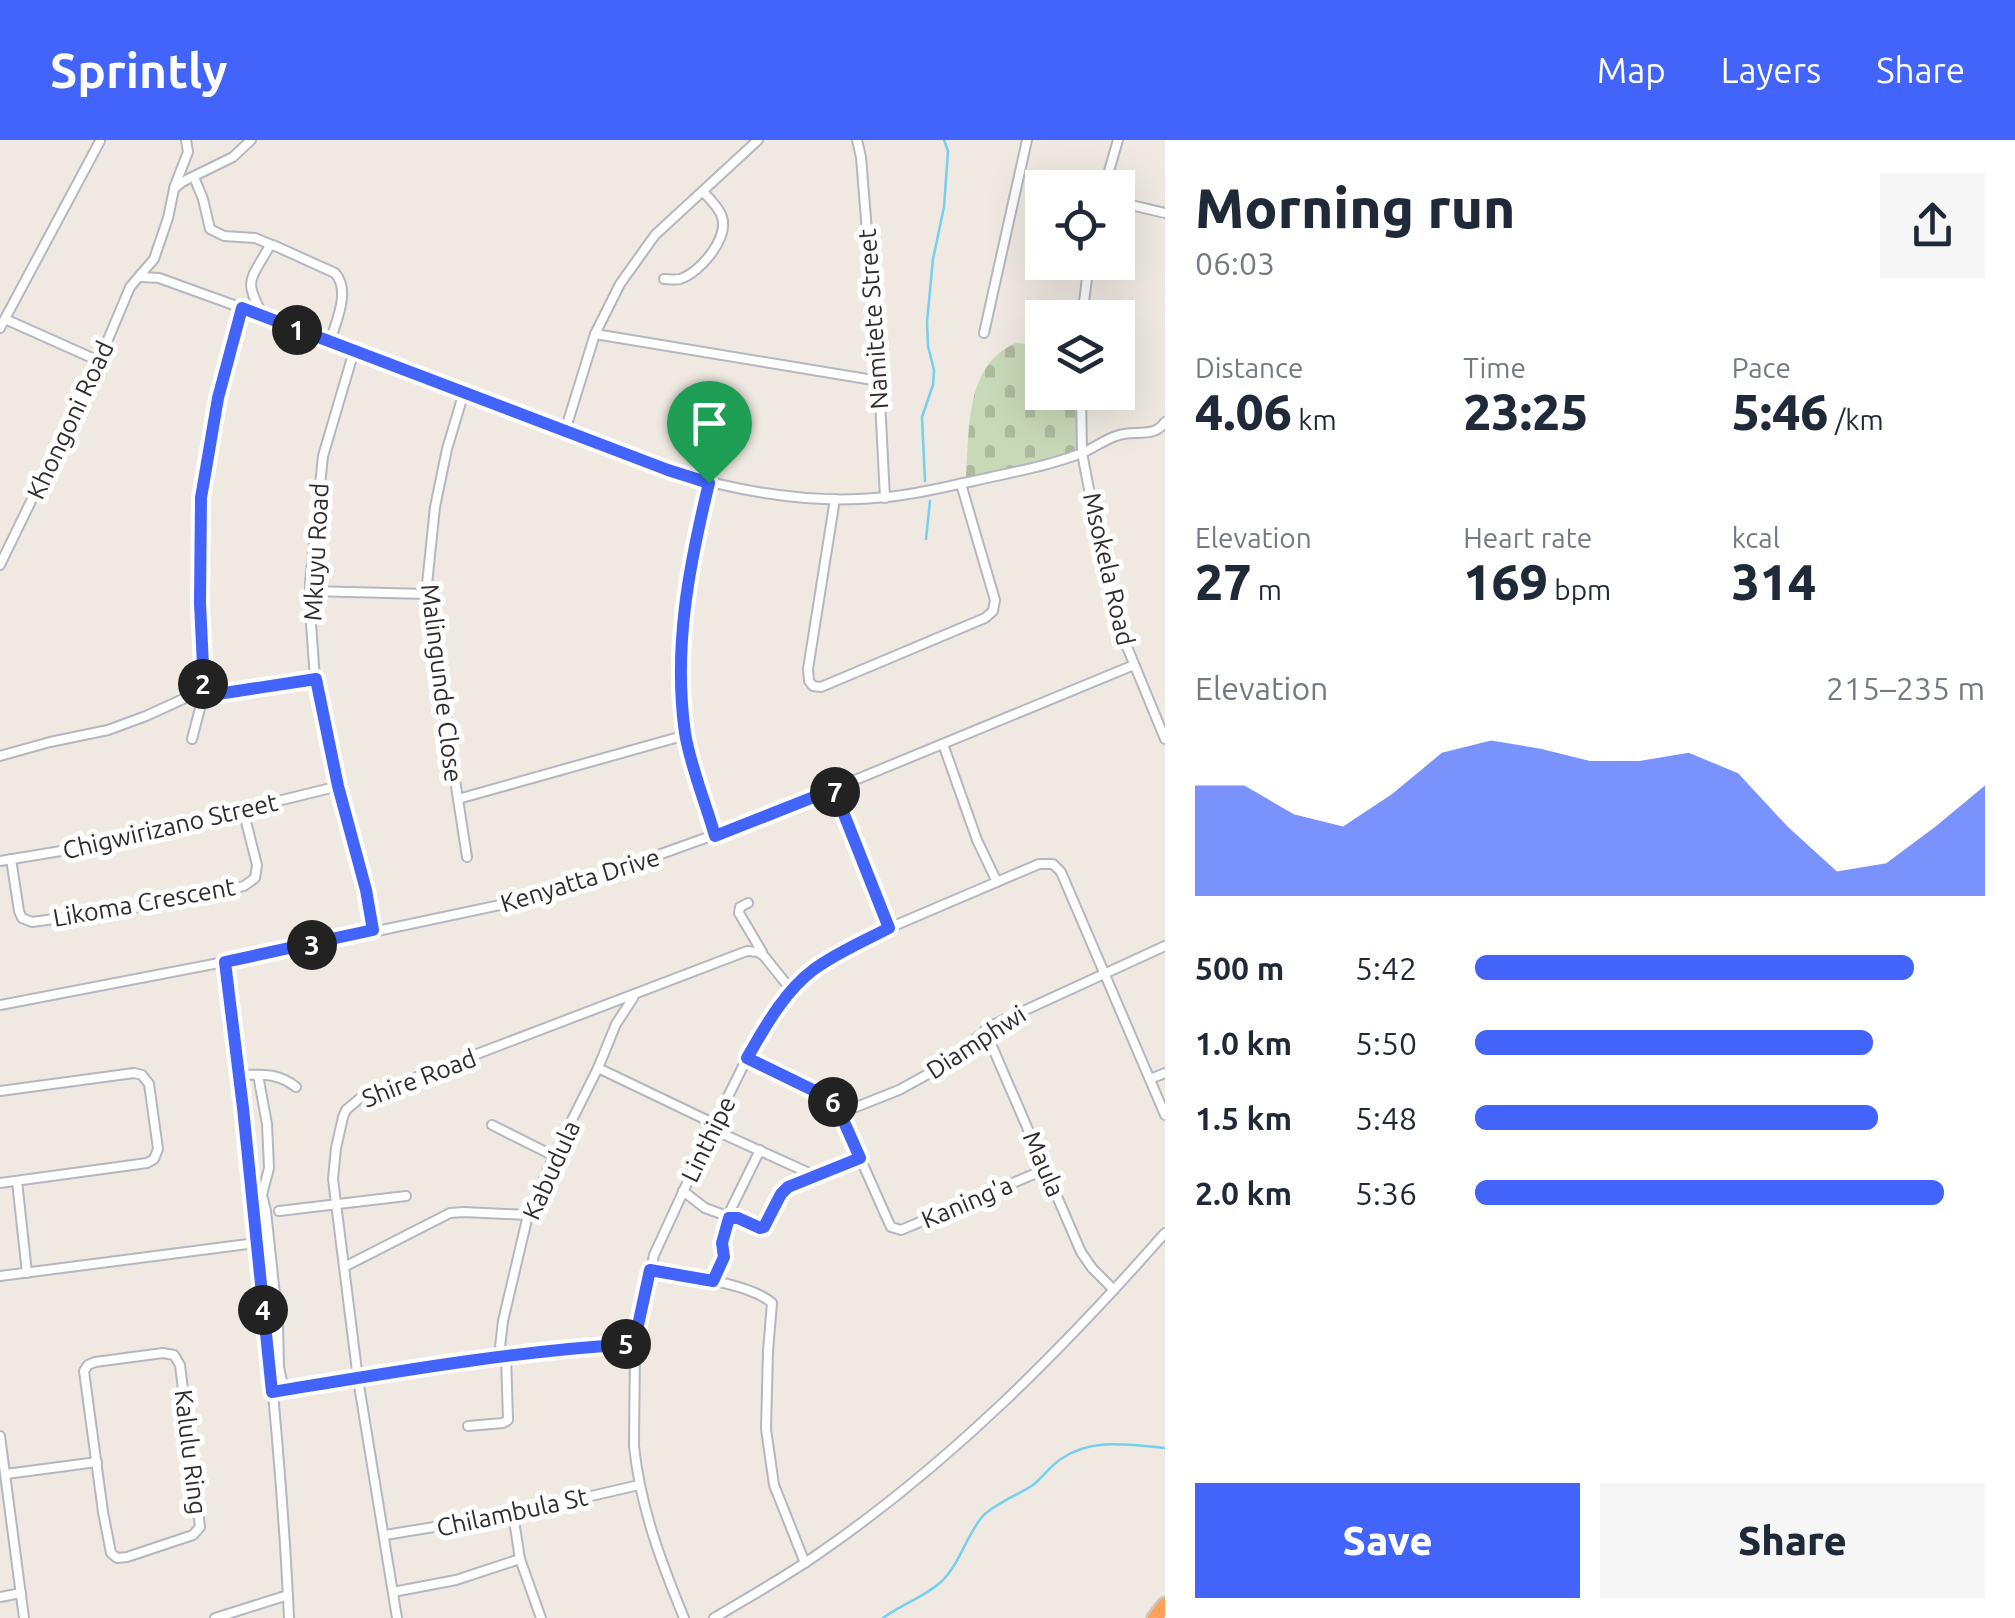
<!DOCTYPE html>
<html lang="en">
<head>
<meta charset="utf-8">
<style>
	:root { --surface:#fff; --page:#f6f6f7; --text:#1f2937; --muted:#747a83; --accent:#4264fb }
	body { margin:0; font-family:Ubuntu,sans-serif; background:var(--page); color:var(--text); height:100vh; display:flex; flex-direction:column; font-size:38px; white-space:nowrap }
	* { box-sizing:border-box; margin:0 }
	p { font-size:32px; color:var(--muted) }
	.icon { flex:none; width:55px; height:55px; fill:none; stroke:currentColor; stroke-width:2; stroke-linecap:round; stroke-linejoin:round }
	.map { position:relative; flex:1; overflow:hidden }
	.side { display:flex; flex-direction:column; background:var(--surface); width:850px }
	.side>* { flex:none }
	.controls { position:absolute; left:1025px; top:30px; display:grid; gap:20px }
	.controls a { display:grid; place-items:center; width:110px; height:110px; border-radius:0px; background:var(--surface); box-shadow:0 10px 40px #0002; font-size:50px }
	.pin { position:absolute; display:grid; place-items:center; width:85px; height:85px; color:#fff; margin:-102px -42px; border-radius:50% 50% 50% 0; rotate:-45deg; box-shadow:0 0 10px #0007 }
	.pin .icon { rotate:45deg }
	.km { position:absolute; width:50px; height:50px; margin:-25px; border-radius:50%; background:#222; color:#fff; font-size:28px; line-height:50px; text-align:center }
	.round { display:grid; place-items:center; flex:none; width:105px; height:105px; border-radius:0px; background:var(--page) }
	.overview { display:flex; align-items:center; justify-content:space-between; height:170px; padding:0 30px }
	h1 { font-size:55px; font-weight:800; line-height:75px }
	.stats { display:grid; grid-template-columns:repeat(3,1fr); gap:15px; height:170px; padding:10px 30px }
	.stats div { display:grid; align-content:center }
	.stats b { font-size:50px; font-weight:800 }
	.stats small { font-size:28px; font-weight:400 }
	.stats p { font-size:28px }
	.chart { height:280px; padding:20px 30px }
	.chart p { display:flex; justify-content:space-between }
	.chart svg { width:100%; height:180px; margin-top:10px; fill:var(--accent); opacity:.7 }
	.primary-button { display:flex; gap:20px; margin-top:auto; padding:20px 30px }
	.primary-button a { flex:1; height:115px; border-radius:0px; background:var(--accent); color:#fff; font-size:40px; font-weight:800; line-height:115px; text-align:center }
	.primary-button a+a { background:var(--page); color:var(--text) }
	ul { padding:0 30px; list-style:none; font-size:32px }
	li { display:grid; grid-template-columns:160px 120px 1fr; align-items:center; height:75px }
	li i { height:25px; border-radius:12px; background:var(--accent) }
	header { display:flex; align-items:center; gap:60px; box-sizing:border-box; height:140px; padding:0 50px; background:var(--accent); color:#fff }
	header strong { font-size:48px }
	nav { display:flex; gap:55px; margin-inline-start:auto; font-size:35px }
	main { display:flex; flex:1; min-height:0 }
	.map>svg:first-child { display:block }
	.cemetery { fill:url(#cemetery-stones) }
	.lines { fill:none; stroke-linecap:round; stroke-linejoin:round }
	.stream { stroke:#75cff0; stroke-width:2.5 }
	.street-casing { stroke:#b4b7c1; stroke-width:12 }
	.highway-casing { stroke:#c9c9c9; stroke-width:19 }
	.street { stroke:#fff; stroke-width:8 }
	.highway { stroke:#ffa35c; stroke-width:14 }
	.route-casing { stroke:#fff; stroke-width:20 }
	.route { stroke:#4264fb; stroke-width:12 }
	.labels { text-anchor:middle; stroke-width:10; stroke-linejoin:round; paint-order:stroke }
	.street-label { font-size:25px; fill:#2e2e2e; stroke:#fff }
</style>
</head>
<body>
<header>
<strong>Sprintly</strong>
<nav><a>Map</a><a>Layers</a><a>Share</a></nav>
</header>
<main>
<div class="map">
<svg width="1165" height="1478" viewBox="0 0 1165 1478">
	<defs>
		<pattern id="cemetery-stones" width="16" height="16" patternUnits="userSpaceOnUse" patternTransform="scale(2.5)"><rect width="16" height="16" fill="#c8d9b8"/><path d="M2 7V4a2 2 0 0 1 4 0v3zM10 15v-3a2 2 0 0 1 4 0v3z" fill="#acbb9e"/></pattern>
	</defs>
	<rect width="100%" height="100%" fill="#efe9e1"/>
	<!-- cemetery -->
	<path class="cemetery" d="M1016 203 1038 205 1042 208V252L1077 253 1079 309 1026 325 966 338C970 291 964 225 1016 203Z"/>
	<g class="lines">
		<!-- stream -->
		<g class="stream">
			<polyline points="925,341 922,277 933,245 934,230 928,206 927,182 933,119 944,67 948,11 944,0"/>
			<polyline points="926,399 930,361"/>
			<path d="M883 1478C903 1463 923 1458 941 1442 960 1424 966 1396 982 1377 992 1365 1020 1354 1033 1345 1043 1337 1050 1326 1061 1319 1092 1297 1130 1305 1165 1308"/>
		</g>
		<!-- street casing -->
		<g class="street-casing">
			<g id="street">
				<polyline points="857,0 861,17 879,241 885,358"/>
				<polyline points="194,37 203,59 210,89 224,96 255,98 272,105"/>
				<polyline points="174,48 188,12 186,0"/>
				<polyline points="1104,48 1118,0"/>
				<polyline points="1118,62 1165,73"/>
				<path d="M141 137 159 138 242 168 668 330C738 352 814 365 887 357 918 354 948 346 978 340 1013 332 1048 326 1082 313 1094 308 1104 300 1116 296 1133 289 1154 299 1165 282"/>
				<path d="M664 139C668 139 676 140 680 139 700 133 729 98 722 77 719 67 709 59 703 51"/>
				<polyline points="242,168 218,257 201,358 200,463 204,547 210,553 218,555 315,539"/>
				<path d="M263 176C244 139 249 143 269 107L273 105 335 133C351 151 336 181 330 202"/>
				<polyline points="1082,178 1089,122"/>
				<polyline points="5,179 99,221"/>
				<polyline points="0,188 100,1"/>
				<polyline points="984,193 1027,0"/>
				<polyline points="595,194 879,241"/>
				<polyline points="354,211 323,316 310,443 310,470 315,539 339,646 366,750 373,790"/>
				<polyline points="464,252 447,309 435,367 426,454 467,717"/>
				<polyline points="1081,252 1082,313 1104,427 1118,485 1165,599"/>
				<polyline points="565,291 595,194 620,144 655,95 758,0"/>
				<path d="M709 343C689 427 673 506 685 593 690 625 706 664 715 696"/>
				<polyline points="835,359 808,529 809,541 813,546 821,547 985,478 993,471 995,460 961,344"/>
				<polyline points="0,425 99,221 130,147 154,119 168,78 174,49 182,42 233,17 251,0"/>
				<polyline points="310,451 426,454"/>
				<polyline points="192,599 205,549"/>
				<polyline points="943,604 977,700 997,742"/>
				<polyline points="0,616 50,602 108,590 146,576 205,549"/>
				<polyline points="834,649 889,788"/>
				<polyline points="458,659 686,595"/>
				<polyline points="11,719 19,771 22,778 32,782 154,765 244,746 255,738 257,725 243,670"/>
				<polyline points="0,721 103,704 339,646"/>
				<polyline points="748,763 740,767 739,773 762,812"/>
				<path d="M225 822C250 1040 279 1259 289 1478"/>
				<polyline points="0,865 297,808 524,760 611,732 775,673 1134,525"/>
				<polyline points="985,890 1081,1112 1092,1128 1114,1150"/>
				<polyline points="747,918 821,955 837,966 889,1083 891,1087 901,1090 1046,1029"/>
				<polyline points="598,928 715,984"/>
				<path d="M239 935C262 935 277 932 296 947"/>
				<polyline points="258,935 267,984 269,1028 262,1055 266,1071 278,1183 279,1227 284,1250"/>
				<polyline points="1150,939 1165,933"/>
				<polyline points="0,951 134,933 142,935 149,944 158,1009 154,1019 147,1023 0,1043"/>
				<polyline points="841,973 899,950 930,933 995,884 1165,806"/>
				<polyline points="492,985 554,1016"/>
				<polyline points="712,989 809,1033 822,1033 860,1018"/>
				<polyline points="17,1041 27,1133"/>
				<polyline points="683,1051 705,1068 760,1088 767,1084 784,1050 822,1033"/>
				<polyline points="279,1071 406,1056"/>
				<polyline points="344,1127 450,1073 464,1072 528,1075"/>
				<path d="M650 1130C681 1135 750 1143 772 1163L768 1211 766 1289 774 1345 805 1423"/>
				<polyline points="0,1136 256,1103"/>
				<polyline points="713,1141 724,1117 722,1103 731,1069 760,1010"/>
				<polygon points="163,1213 174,1215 180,1225 200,1387 193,1395 127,1417 117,1418 111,1413 103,1372 84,1231 88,1225 95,1222"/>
				<polyline points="499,1216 503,1181 528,1075 554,1016 598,928 616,884 633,858"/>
				<path d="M272 1252C393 1233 512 1211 635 1204"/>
				<polyline points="468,1286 503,1283 508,1280 506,1215"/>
				<polyline points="0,1296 24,1478"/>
				<polyline points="6,1334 97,1322"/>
				<polyline points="513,1374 520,1419 541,1478"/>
				<polyline points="385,1395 513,1374 639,1345"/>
				<polyline points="393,1452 456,1440 520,1419"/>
				<polyline points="0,1457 21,1453"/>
				<polyline points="215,1478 288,1455"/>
				<polyline points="397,1478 358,1239 333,1039 336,1008 343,977 346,970 359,959 747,811 758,812 764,816 792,851"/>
				<path d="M684 1478C661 1422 640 1366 634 1306L635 1204 654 1115 712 989 747 918 770 880 802 840 823 824 848 809 889 788 1039 724H1053L1061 732 1165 975"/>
				<path d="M714 1478C749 1457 785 1437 818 1414 949 1324 1061 1211 1165 1093"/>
			</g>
		</g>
		<!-- highway casing -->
		<g class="highway-casing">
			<polyline id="highway" points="1155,1478 1165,1465"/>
		</g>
		<!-- street -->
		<use href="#street" class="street"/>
		<!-- highway -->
		<use href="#highway" class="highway"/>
	</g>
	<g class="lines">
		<!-- route casing -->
		<g class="route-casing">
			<path id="route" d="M242 168 668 330 709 343C689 426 673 507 685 593 690 625 706 664 715 696L834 649 889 788C864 801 836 813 813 830 784 852 765 887 747 918L821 954 837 966 860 1018 788 1047 781 1054 764 1087 760 1088 738 1078H729L722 1103 724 1117 713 1141 650 1130 634 1204C513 1211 393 1232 272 1252L243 968 225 822 373 790 366 750 338 646 316 539 218 554 210 553 204 547 200 463 201 358 218 258Z"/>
		</g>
		<!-- route -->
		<use href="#route" class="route"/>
	</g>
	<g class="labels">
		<!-- street labels -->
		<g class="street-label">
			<text transform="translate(873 179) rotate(-94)" y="9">Namitete Street</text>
			<text transform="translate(70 280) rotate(-65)" y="9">Khongoni Road</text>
			<text transform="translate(316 412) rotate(-87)" y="9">Mkuyu Road</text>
			<text transform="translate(1109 429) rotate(77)" y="9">Msokela Road</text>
			<text transform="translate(442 543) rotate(83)" y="9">Malingunde Close</text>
			<text transform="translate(170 686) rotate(-13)" y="9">Chigwirizano Street</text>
			<text transform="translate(580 740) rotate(-17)" y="9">Kenyatta Drive</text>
			<text transform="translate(144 762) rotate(-10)" y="9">Likoma Crescent</text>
			<text transform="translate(976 902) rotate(-33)" y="9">Diamphwi</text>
			<text transform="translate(419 938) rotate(-21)" y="9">Shire Road</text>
			<text transform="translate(708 999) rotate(-64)" y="9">Linthipe</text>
			<text transform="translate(1044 1024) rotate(67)" y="9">Maula</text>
			<text transform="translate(551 1030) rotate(-66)" y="9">Kabudula</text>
			<text transform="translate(967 1062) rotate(-23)" y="9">Kaning'a</text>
			<text transform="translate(191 1312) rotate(83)" y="9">Kalulu Ring</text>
			<text transform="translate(512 1372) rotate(-12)" y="9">Chilambula St</text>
		</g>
	</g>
</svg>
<div class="controls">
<a><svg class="icon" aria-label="locate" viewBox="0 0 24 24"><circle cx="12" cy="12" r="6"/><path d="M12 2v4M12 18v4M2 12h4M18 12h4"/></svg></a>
<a><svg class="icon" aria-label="layers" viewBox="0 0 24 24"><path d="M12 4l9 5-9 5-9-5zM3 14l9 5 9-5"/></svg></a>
</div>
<div class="pin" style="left:709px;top:343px;background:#1e9e55"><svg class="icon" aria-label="arrive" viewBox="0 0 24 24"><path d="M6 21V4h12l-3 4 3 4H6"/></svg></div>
<b class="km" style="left:297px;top:190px">1</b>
<b class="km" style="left:203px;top:544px">2</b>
<b class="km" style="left:312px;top:805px">3</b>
<b class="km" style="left:263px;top:1170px">4</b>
<b class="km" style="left:626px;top:1204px">5</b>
<b class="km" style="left:833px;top:962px">6</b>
<b class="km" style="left:835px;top:652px">7</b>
</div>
<section class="side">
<div class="overview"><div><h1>Morning run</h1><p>06:03</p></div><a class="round"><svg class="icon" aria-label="share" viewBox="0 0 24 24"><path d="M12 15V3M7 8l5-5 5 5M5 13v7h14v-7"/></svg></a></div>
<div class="stats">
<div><p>Distance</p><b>4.06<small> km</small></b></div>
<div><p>Time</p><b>23:25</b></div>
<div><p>Pace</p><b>5:46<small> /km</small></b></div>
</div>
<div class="stats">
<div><p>Elevation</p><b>27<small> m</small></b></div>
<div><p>Heart rate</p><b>169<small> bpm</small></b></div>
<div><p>kcal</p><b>314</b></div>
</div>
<div class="chart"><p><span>Elevation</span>215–235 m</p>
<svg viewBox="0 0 160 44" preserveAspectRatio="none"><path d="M0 44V17L10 17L20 24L30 27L40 19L50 9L60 6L70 8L80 11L90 11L100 9L110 14L120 27L130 38L140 36L150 27L160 17V44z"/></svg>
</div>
<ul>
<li><b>500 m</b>5:42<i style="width:86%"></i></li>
<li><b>1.0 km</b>5:50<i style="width:78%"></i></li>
<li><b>1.5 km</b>5:48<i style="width:79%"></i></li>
<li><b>2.0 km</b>5:36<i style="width:92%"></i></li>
</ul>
<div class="primary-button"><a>Save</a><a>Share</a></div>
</section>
</main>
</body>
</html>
